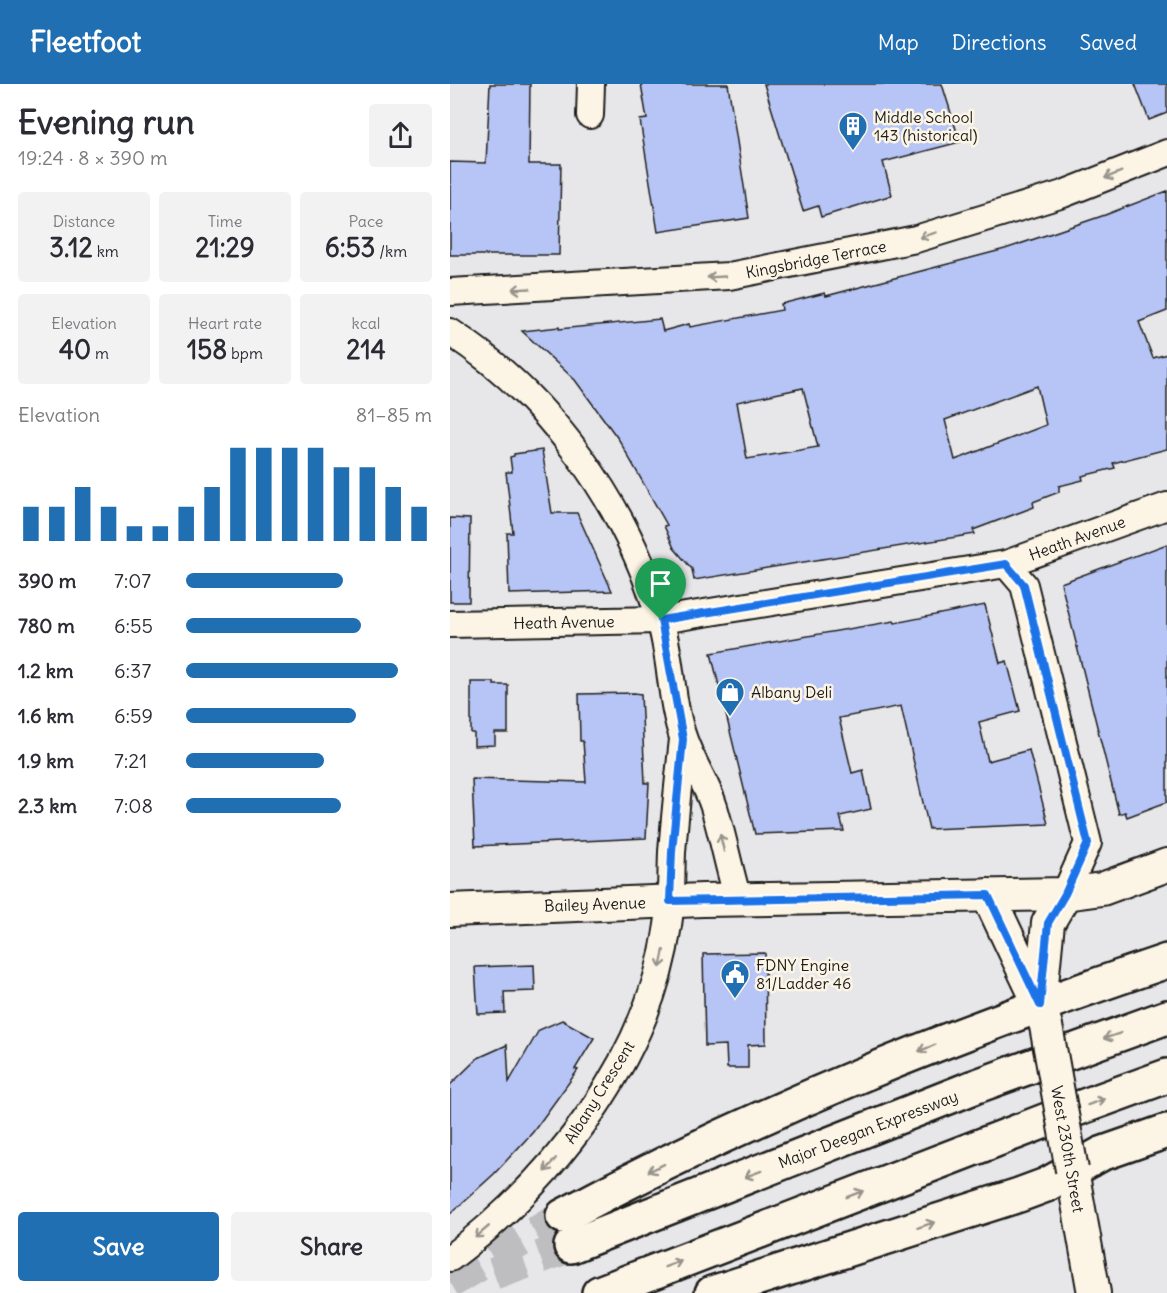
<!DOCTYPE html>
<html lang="en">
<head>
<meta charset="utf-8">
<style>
	:root { --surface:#fff; --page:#f2f2f3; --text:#2b2b33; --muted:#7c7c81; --accent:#1f6fb2 }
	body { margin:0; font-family:Delius,sans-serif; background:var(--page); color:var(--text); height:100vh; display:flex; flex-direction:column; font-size:22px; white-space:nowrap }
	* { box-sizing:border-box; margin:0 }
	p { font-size:20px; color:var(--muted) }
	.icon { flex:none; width:33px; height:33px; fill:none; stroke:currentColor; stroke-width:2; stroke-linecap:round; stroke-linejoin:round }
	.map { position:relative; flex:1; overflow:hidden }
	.side { display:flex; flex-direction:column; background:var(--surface); width:450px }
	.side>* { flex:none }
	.pin { position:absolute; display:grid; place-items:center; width:51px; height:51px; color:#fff; margin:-62px -26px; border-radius:50% 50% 50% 0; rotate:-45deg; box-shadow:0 0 6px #0007 }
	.pin .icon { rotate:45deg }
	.round { display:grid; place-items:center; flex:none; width:63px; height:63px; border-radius:6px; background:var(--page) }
	.summary { display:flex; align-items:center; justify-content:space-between; height:102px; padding:0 18px }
	h1 { font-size:33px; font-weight:700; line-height:45px }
	.figures { display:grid; grid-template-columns:repeat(3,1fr); gap:9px; height:102px; padding:6px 18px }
	.figures div { display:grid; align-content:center; border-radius:6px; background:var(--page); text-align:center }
	.figures b { font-size:26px; font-weight:700 }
	.figures small { font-size:16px; font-weight:400 }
	.figures p { font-size:16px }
	.chart { height:168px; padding:12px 18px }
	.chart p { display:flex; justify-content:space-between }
	.chart svg { width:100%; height:108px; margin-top:6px; stroke:var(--accent); stroke-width:6 }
	.button { display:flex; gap:12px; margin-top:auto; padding:12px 18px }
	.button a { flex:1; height:69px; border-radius:6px; background:var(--accent); color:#fff; font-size:24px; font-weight:700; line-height:69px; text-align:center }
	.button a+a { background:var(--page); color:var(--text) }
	ul { padding:0 18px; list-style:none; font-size:20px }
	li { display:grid; grid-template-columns:96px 72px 1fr; align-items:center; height:45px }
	li i { height:15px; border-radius:8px; background:var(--accent) }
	header { display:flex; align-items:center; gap:36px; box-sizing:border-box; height:84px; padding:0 30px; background:var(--accent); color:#fff }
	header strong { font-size:28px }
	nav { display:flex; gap:33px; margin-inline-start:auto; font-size:21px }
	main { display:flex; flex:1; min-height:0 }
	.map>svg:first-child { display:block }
	.building { fill:#b6c5f5; stroke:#1c1c1c; stroke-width:1.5; fill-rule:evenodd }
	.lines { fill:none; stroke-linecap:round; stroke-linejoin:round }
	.highway-tunnel { stroke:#bebec1; stroke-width:33; stroke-dasharray:33 16; stroke-linecap:butt }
	.minor-casing { stroke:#1c1c1c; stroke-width:30 }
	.major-casing { stroke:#1c1c1c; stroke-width:36 }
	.highway-casing { stroke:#1c1c1c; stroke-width:38 }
	.minor { stroke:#fcf5e5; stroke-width:26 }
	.major { stroke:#fcf5e5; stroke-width:32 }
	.highway { stroke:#fcf5e5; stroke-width:33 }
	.major-bridge-casing { stroke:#1c1c1c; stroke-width:36; stroke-linecap:butt }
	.major-bridge { stroke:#fcf5e5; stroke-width:32 }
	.oneway { stroke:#97938b }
	.route-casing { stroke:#fff; stroke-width:12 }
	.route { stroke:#1a73e8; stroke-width:8 }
	.labels { text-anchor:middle; stroke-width:5; stroke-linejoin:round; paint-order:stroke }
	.poi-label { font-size:16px; fill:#1c1c1c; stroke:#fcf5e5; text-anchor:start }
	.street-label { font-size:16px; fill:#1c1c1c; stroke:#fcf5e5 }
</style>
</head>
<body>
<header>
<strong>Fleetfoot</strong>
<nav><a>Map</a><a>Directions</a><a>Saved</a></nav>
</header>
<main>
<section class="side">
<div class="summary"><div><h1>Evening run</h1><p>19:24 · 8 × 390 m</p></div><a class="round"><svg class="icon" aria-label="share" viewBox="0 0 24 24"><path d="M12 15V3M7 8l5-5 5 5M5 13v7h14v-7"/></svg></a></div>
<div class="figures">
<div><p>Distance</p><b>3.12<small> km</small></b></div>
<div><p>Time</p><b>21:29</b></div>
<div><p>Pace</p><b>6:53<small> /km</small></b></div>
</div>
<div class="figures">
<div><p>Elevation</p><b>40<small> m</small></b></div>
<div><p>Heart rate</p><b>158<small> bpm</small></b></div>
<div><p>kcal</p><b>214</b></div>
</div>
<div class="chart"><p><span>Elevation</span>81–85 m</p>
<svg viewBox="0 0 160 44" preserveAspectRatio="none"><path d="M5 44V30M15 44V30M25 44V22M35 44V30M45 44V38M55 44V38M65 44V30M75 44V22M85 44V6M95 44V6M105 44V6M115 44V6M125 44V14M135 44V14M145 44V22M155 44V30"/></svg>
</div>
<ul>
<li><b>390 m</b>7:07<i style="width:64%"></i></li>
<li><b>780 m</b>6:55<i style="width:71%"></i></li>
<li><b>1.2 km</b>6:37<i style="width:86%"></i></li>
<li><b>1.6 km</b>6:59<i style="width:69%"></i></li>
<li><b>1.9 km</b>7:21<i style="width:56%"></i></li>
<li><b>2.3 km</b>7:08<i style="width:63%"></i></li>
</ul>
<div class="button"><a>Save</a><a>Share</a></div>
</section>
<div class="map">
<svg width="717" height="1209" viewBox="0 0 717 1209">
	<rect width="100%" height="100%" fill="#e7e7ea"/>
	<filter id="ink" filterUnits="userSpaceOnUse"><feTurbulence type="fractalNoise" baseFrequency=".0167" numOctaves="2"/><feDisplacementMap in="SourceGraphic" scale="12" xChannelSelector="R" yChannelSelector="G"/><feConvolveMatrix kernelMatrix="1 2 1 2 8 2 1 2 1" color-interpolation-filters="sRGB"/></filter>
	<g filter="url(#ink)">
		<!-- building -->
		<g class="building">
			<polygon points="40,0 80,0 79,80 111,80 109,171 0,171 0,78 36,79"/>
			<polygon points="191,0 278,0 299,134 208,148 190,36 197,35"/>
			<polygon points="314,0 492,0 510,58 433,78 442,111 371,133 368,122 353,127"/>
			<polygon points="685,0 717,0 717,29 699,36"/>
			<path d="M717 107V227L689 238 703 274 717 270V365L663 379 665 384 632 392 633 396 609 402V408L583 418 584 423 523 446 525 450 244 496 242 485 224 464 214 442 217 441 169 356 125 296 72 247 109 243V245L210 235 213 247 239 240 240 243 332 226 331 220 375 209 376 212 555 165 655 131ZM587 302 596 341 505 376 495 336ZM353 304 368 363 297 375 287 318Z"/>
			<polygon points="92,366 102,429 127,429 162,507 59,510 57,449 63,449 56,388 62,388 60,373 64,372 64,370"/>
			<polygon points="0,434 20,435 19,518 0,518"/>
			<polygon points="717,460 717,718 677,733 675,728 669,730 611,499"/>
			<polygon points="535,521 550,579 557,577 570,627 529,638 538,677 579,666 598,740 479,745 451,622 389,634 402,689 413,686 421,725 390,732 394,747 305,750 261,569 444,537 445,539"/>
			<polygon points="21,598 44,598 44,601 58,601 58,649 45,649 45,661 24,662 24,649 21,649"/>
			<polygon points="184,609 191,610 195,699 199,699 196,754 25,762 22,695 136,698 133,657 130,657 129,610"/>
			<polygon points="315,869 316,960 298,961 298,984 277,984 276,961 255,962 253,870"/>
			<polygon points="84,881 85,907 54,908 55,929 28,930 25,883"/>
			<polygon points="112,936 144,954 125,985 128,986 83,1048 44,1090 0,1130 0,1001 28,974 57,961 59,998 89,946"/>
		</g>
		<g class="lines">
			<!-- highway-tunnel -->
			<g class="highway-tunnel">
				<polyline points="44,1190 121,1162"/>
				<polyline points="0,1198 113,1132"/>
			</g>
			<!-- minor casing -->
			<g class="minor-casing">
				<g id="minor">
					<polyline points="140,31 141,0"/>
					<polyline points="0,208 279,192 466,155 613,110 717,69"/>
					<path d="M0 248C99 312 178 422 210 536 222 575 220 618 234 656 242 679 257 700 264 723 273 753 279 785 288 815"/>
					<polyline points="556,480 574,501 638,759 615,810"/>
					<polyline points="0,540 211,536 556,480 717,422"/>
					<path d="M0 1174C105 1095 200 973 218 841 222 817 221 792 222 768 225 730 229 693 233 655"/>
				</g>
			</g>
			<!-- major casing -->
			<g class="major-casing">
				<g id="major">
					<polyline points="538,811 590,921 596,942"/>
					<polyline points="0,826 253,816 615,810 652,805 717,781"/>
					<polyline points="590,920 598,839 615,810"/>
					<polyline points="622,1086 644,1209"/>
				</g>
			</g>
			<!-- highway casing -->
			<g class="highway-casing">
				<g id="highway">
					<path d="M113 1132C306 1028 509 947 717 877"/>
					<polyline points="121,1162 524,1003 717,933"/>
					<polyline points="149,1209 618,1028 717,992"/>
					<polyline points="262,1209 569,1111 596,1101 651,1070 717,1047"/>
				</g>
			</g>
			<!-- minor -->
			<use href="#minor" class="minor"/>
			<!-- major -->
			<use href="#major" class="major"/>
			<!-- highway -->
			<use href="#highway" class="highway"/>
			<!-- major-bridge casing -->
			<g class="major-bridge-casing">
				<polyline id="major-bridge" points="596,942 622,1086"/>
			</g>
			<!-- major-bridge -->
			<use href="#major-bridge" class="major-bridge"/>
		</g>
		<!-- one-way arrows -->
		<defs><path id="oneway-shaft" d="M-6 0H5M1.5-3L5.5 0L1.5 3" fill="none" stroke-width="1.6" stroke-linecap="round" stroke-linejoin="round" transform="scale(1.5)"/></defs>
		<g class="oneway">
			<use href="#oneway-shaft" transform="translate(663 91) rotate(158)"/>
			<use href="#oneway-shaft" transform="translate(478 151) rotate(163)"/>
			<use href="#oneway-shaft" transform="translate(266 193) rotate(177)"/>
			<use href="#oneway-shaft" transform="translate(71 205) rotate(177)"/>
			<use href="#oneway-shaft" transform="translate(272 759) rotate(-103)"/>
			<use href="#oneway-shaft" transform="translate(212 875) rotate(102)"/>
			<use href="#oneway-shaft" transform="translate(662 952) rotate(161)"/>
			<use href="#oneway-shaft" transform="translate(477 964) rotate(158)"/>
			<use href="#oneway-shaft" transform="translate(646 1018) rotate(-20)"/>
			<use href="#oneway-shaft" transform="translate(100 1081) rotate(131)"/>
			<use href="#oneway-shaft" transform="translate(206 1084) rotate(154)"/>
			<use href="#oneway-shaft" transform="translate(303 1090) rotate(159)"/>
			<use href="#oneway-shaft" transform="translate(405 1110) rotate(-21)"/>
			<use href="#oneway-shaft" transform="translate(476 1141) rotate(-18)"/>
			<use href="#oneway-shaft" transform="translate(32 1148) rotate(140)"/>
			<use href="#oneway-shaft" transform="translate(223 1180) rotate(-21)"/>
		</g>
	</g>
	<g class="lines" filter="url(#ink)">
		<!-- route casing -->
		<g class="route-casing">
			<polygon id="route" points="556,480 574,501 638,759 615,810 598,839 590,921 538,811 220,817 222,767 233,655 211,536"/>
		</g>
		<!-- route -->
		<use href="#route" class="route"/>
	</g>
	<!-- icons -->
	<defs>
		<g id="building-pin" transform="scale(1.5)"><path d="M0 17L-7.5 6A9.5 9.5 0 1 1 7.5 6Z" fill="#1f6fb2" stroke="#fcf5e5"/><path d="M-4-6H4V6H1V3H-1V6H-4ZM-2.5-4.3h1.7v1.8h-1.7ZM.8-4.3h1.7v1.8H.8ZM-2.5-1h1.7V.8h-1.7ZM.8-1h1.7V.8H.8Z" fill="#fff"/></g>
		<g id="shop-pin" transform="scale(1.5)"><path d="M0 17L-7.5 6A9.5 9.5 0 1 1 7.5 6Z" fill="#1f6fb2" stroke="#fcf5e5"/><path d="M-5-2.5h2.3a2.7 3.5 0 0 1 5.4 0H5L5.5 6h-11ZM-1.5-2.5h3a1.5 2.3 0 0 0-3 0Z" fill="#fff"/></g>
		<g id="civic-pin" transform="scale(1.5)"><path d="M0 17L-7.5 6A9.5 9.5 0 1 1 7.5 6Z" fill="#1f6fb2" stroke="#fcf5e5"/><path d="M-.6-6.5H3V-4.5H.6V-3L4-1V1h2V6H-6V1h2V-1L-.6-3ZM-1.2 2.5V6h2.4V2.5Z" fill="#fff"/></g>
	</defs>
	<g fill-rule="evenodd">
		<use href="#building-pin" x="403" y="42"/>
		<use href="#shop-pin" x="280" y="608"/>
		<use href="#civic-pin" x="285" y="890"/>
	</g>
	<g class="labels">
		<!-- poi labels -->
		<g class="poi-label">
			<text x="424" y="39">Middle School<tspan x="424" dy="18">143 (historical)</tspan></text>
			<text x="301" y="614">Albany Deli</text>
			<text x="306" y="887">FDNY Engine<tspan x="306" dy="18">81/Ladder 46</tspan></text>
		</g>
		<!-- street labels -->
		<g class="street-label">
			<text transform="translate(366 175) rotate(-11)" y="6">Kingsbridge Terrace</text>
			<text transform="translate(627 454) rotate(-20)" y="6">Heath Avenue</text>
			<text transform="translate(114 538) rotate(-1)" y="6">Heath Avenue</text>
			<text transform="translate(145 820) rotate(-2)" y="6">Bailey Avenue</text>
			<text transform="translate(149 1008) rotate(-58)" y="6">Albany Crescent</text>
			<text transform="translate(418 1045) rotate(-21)" y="6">Major Deegan Expressway</text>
			<text transform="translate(618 1065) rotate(80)" y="6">West 230th Street</text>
		</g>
	</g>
</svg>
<div class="pin" style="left:211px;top:536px;background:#1e9e55"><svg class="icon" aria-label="arrive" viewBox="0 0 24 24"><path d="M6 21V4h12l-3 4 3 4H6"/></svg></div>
</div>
</main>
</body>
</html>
